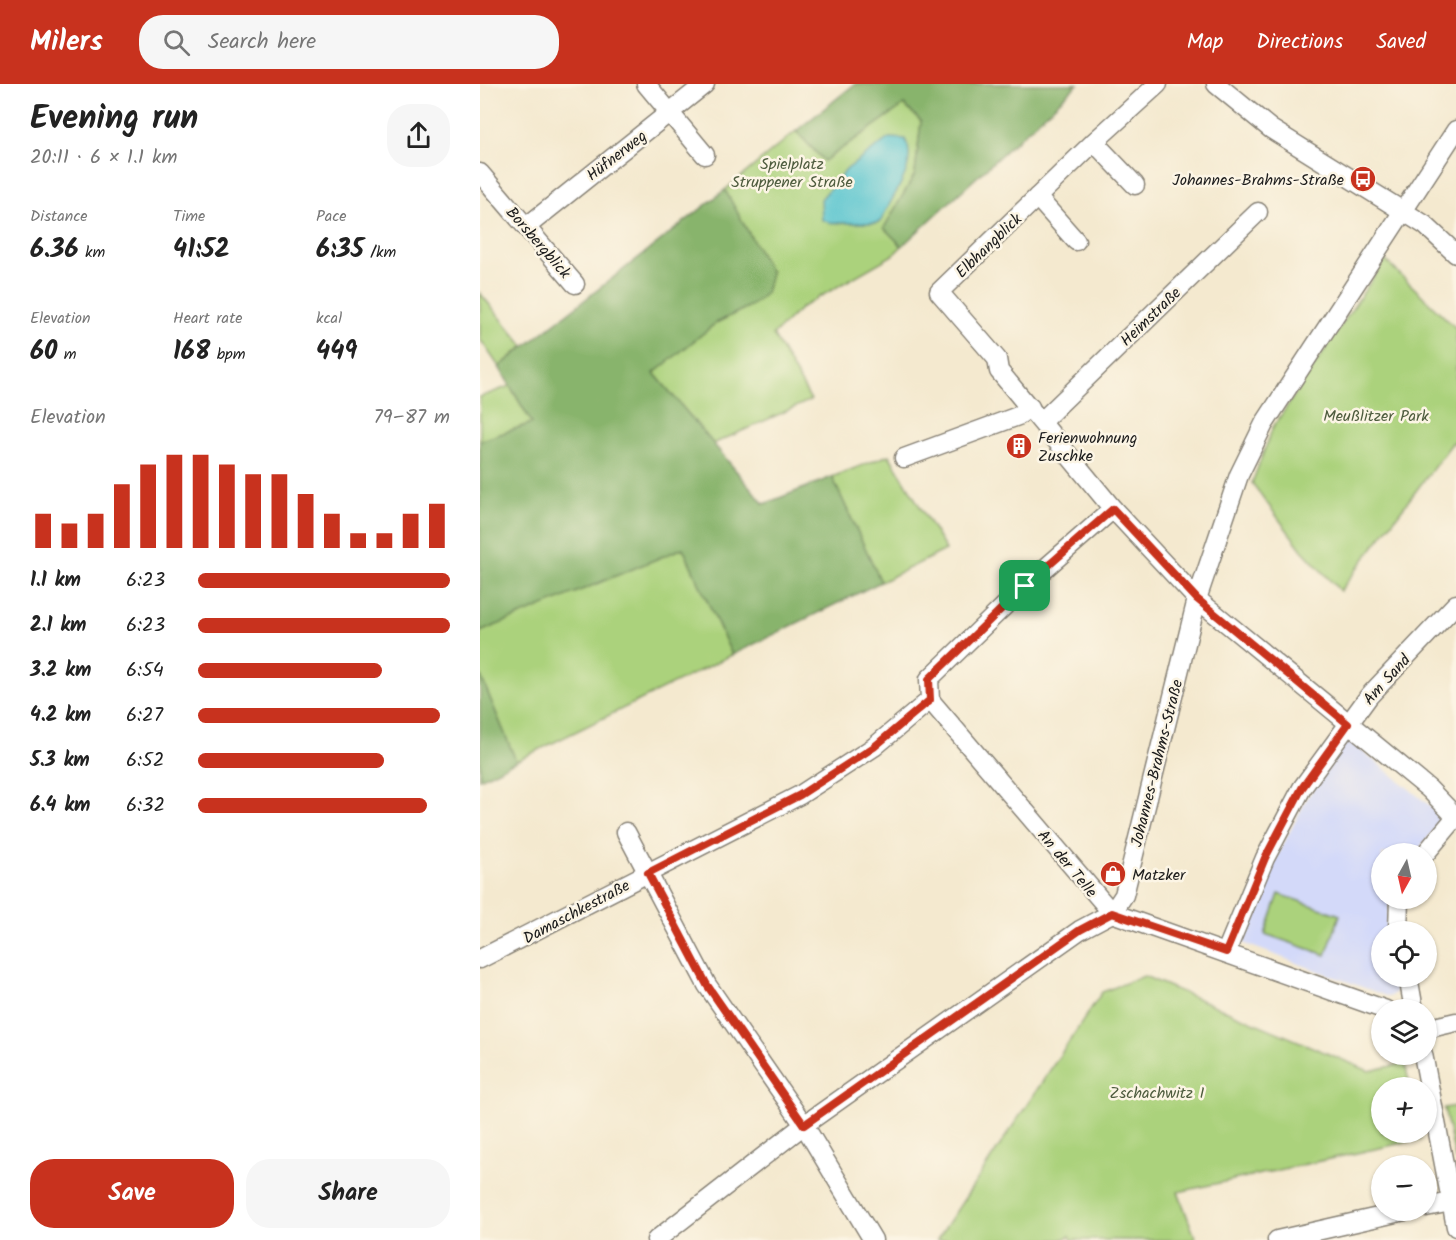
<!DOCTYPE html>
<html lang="en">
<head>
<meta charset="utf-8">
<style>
	:root { --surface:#fff; --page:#f6f6f6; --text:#222; --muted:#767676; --accent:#c8321e }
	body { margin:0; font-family:Kalam,sans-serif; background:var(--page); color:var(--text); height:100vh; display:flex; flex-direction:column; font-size:22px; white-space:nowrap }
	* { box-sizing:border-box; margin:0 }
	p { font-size:20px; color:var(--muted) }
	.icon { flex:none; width:33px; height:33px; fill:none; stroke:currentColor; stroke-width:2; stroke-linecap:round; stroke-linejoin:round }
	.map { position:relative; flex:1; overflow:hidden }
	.sheet { display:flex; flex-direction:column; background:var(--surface); width:480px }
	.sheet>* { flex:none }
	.needle { width:39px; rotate:188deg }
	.tools { position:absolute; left:891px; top:759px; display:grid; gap:12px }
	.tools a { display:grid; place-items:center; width:66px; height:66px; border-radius:50%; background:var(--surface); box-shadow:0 2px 4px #0004; font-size:30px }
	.pin { position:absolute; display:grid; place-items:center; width:51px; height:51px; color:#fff; margin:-26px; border-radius:12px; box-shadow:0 3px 9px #0006 }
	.round { display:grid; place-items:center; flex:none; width:63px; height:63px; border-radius:24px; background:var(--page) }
	.head { display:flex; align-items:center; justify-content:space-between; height:102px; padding:0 30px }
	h1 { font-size:33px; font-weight:600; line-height:45px }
	.metrics { display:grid; grid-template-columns:repeat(3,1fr); gap:9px; height:102px; padding:6px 30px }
	.metrics div { display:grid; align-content:center }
	.metrics b { font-size:26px; font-weight:600 }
	.metrics small { font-size:16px; font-weight:400 }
	.metrics p { font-size:16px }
	.chart { height:168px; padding:12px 30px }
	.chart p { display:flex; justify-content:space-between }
	.chart svg { width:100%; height:108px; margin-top:6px; stroke:var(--accent); stroke-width:6 }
	.button { display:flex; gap:12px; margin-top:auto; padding:12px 30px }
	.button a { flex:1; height:69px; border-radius:24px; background:var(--accent); color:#fff; font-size:24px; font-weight:600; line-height:69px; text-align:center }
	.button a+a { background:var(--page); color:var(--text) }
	ul { padding:0 30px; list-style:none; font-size:20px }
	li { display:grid; grid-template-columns:96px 72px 1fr; align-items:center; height:45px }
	li i { height:15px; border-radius:8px; background:var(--accent) }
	header { display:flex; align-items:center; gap:36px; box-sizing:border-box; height:84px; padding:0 30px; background:var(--accent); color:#fff }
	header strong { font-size:28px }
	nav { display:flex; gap:33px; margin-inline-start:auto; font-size:21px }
	.search { width:420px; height:54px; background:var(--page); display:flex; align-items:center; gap:15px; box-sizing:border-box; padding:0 21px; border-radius:24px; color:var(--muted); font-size:22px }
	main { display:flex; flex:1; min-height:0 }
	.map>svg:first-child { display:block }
	.built { fill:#d3d9f9 }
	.green { fill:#abd27c; stroke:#64774c; stroke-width:1.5 }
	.forest { fill:#88b46c; stroke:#526844; stroke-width:1.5 }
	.water { fill:#58c5cf; stroke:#3a7076; stroke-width:1.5 }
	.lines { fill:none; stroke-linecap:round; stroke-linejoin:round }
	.minor-casing { stroke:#888276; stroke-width:21 }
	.minor { stroke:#fff; stroke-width:18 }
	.route-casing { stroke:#fff; stroke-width:12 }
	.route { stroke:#c8321e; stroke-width:8 }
	.labels { text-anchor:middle; stroke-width:5; stroke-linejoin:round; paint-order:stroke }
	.street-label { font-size:16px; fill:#1c1c1c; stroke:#fcf5e5 }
	.park-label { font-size:16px; fill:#4e5c3e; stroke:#fcf5e5 }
	.poi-label { font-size:16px; fill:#1c1c1c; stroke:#fcf5e5; text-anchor:start }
</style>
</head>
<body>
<header>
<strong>Milers</strong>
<div class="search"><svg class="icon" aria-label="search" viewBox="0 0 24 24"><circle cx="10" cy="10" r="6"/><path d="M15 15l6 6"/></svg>Search here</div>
<nav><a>Map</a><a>Directions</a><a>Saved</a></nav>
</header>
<main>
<section class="sheet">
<div class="head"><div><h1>Evening run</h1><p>20:11 · 6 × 1.1 km</p></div><a class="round"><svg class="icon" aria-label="share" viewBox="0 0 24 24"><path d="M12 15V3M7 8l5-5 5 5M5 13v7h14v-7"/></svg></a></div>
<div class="metrics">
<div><p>Distance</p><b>6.36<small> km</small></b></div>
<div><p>Time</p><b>41:52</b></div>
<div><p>Pace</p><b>6:35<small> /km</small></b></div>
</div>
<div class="metrics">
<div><p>Elevation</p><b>60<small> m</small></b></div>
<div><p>Heart rate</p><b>168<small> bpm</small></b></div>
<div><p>kcal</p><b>449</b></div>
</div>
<div class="chart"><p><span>Elevation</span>79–87 m</p>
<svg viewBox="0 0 160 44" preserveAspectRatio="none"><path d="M5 44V30M15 44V34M25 44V30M35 44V18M45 44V10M55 44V6M65 44V6M75 44V10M85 44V14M95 44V14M105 44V22M115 44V30M125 44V38M135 44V38M145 44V30M155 44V26"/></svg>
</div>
<ul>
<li><b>1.1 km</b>6:23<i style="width:100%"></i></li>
<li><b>2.1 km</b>6:23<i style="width:100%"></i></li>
<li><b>3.2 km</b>6:54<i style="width:73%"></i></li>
<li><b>4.2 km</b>6:27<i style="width:96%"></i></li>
<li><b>5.3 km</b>6:52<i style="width:74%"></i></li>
<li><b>6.4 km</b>6:32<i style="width:91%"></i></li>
</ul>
<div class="button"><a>Save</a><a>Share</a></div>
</section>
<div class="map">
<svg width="976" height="1156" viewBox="0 0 976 1156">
	<rect width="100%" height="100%" fill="#fcf5e5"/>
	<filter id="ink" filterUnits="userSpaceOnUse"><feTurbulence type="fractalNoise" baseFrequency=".0167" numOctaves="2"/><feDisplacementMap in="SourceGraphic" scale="12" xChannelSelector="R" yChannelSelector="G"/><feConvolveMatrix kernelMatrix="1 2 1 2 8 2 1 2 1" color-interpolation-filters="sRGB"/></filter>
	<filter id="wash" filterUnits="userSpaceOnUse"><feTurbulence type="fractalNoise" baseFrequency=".008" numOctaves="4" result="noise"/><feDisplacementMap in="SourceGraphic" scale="24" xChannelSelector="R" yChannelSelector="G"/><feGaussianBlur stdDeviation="1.35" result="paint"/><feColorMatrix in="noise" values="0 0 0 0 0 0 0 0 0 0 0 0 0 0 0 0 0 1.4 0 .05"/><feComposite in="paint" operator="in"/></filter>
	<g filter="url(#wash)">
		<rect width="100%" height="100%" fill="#f4e9cf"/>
		<!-- built -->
		<polygon class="built" points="868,655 965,734 935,769 902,770 902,814 910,815 906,847 902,848 902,892 913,893 916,908 909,913 763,859 794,779 827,714"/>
		<!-- green -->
		<g class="green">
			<polygon points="424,21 441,37 435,90 404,144 422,162 413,171 322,223 293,251 331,316 233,360 174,289 236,239 272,221 291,189 245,106 316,47 344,77"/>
			<polygon points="905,176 976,244 976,360 973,358 860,507 822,466 772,399 793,343"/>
			<polygon points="0,209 44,262 19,283 0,255"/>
			<polygon points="30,302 52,339 0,357 0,313"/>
			<polygon points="409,371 466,466 401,498 352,393"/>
			<polygon points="203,464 252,571 36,677 0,590 0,548"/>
			<polygon points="799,810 860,831 846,871 785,850"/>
			<polygon points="664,892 889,987 925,979 930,1003 902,1004 902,1048 939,1049 941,1055 698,1108 716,1156 592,1156 590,1152 581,1156 457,1156 622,908"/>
			<polygon points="976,1022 976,1077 964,1024"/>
		</g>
		<!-- forest -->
		<g class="forest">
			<polygon points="375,0 598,0 422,162 404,144 435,90 441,37 424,21 344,77 316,47"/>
			<polygon points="245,106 291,189 286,209 272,221 236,239 174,289 284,420 352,393 401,498 252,571 203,464 0,548 0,357 52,339 19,283"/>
			<polygon points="0,590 36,677 0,695"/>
		</g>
		<!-- water -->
		<path class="water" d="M409 54 425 55C440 81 410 114 401 137L396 139H351L342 136 341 115 367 85Z"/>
	</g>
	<g filter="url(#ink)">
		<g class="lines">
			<!-- minor casing -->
			<g class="minor-casing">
				<g id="minor">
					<polyline points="166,0 225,71"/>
					<polyline points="678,0 614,58 459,208 517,275 519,287 633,425 717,515 949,705 976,733"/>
					<polyline points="736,0 791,45 945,141 976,170"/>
					<polyline points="614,58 655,101"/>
					<polyline points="0,89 95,200"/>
					<polyline points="557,113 596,157"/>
					<polyline points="46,143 225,0"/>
					<polyline points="562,337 778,128"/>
					<polyline points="424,374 538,332 550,323"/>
					<polyline points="450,616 632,829 906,926"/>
					<polyline points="146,748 227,901 324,1041 393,1156"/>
					<polyline points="945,770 976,733"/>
					<polyline points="918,848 919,814"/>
					<polyline points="746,868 785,774 822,704 889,612 976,520"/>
					<polyline points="0,875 320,711 394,663 450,616 449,595 545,502 633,425"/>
					<polyline points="928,892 934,926"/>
					<polyline points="946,945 976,938"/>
					<polyline points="943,970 976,1143"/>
					<polyline points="946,1123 971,1118"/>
					<polyline points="176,1156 324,1041 600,846 632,829 644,811 717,515 759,391 784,340 976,46"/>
					<polyline points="797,1156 929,1126"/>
				</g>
			</g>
			<!-- minor -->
			<use href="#minor" class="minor"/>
		</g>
	</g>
	<g class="lines" filter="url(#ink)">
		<!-- route casing -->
		<g class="route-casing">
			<polygon id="route" points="633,425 717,515 868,640 822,704 785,774 746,868 632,829 600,846 324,1041 227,901 168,789 320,711 394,663 450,616 449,595 545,502"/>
		</g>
		<!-- route -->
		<use href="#route" class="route"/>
	</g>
	<!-- icons -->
	<defs>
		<g id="bus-disc" transform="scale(1.35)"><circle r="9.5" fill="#c8321e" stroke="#fcf5e5"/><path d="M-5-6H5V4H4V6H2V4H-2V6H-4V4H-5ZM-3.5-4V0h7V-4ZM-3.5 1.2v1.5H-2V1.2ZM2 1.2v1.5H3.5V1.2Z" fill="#fff"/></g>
		<g id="building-disc" transform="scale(1.35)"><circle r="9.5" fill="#c8321e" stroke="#fcf5e5"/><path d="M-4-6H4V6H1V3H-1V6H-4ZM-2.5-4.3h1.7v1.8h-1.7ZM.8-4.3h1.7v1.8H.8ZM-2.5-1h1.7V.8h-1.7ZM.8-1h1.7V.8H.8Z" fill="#fff"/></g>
		<g id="shop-disc" transform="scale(1.35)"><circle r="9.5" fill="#c8321e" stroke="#fcf5e5"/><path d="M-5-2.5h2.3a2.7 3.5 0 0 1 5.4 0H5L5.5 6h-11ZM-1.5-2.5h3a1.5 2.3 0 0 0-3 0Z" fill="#fff"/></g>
	</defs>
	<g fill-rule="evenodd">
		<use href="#bus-disc" x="883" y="95"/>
		<use href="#building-disc" x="539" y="362"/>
		<use href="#shop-disc" x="633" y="790"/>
	</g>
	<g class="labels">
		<!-- street labels -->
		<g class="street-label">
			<text transform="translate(136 71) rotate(-38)" y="6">Hüfnerweg</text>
			<text transform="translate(59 158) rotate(49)" y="6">Borsbergblick</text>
			<text transform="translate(508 161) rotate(-44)" y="6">Elbhangblick</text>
			<text transform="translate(670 232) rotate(-44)" y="6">Heimstraße</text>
			<text transform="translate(906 595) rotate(-48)" y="6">Am Sand</text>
			<text transform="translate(676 679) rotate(-76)" y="6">Johannes-Brahms-Straße</text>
			<text transform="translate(588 779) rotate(50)" y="6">An der Telle</text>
			<text transform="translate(96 827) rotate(-28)" y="6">Damaschkestraße</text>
		</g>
		<!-- park labels -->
		<g class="park-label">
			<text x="312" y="85">Spielplatz<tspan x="312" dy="18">Struppener Straße</tspan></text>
			<text x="896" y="337">Meußlitzer Park</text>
			<text x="677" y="1014">Zschachwitz I</text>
		</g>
		<!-- poi labels -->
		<g class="poi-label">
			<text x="864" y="101" text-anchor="end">Johannes-Brahms-Straße</text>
			<text x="558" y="359">Ferienwohnung<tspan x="558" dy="18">Zuschke</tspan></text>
			<text x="652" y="796">Matzker</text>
		</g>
	</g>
</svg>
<div class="tools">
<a><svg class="needle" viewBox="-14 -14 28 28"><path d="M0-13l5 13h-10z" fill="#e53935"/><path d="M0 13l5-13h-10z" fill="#767676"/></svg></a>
<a><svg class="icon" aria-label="locate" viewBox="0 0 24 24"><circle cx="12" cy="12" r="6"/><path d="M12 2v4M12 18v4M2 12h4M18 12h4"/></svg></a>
<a><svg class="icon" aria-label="layers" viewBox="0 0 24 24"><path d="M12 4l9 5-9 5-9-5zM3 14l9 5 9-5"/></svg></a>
<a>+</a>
<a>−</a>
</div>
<div class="pin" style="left:545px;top:502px;background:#1e9e55"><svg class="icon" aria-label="arrive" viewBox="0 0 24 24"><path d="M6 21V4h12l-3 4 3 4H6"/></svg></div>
</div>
</main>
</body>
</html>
